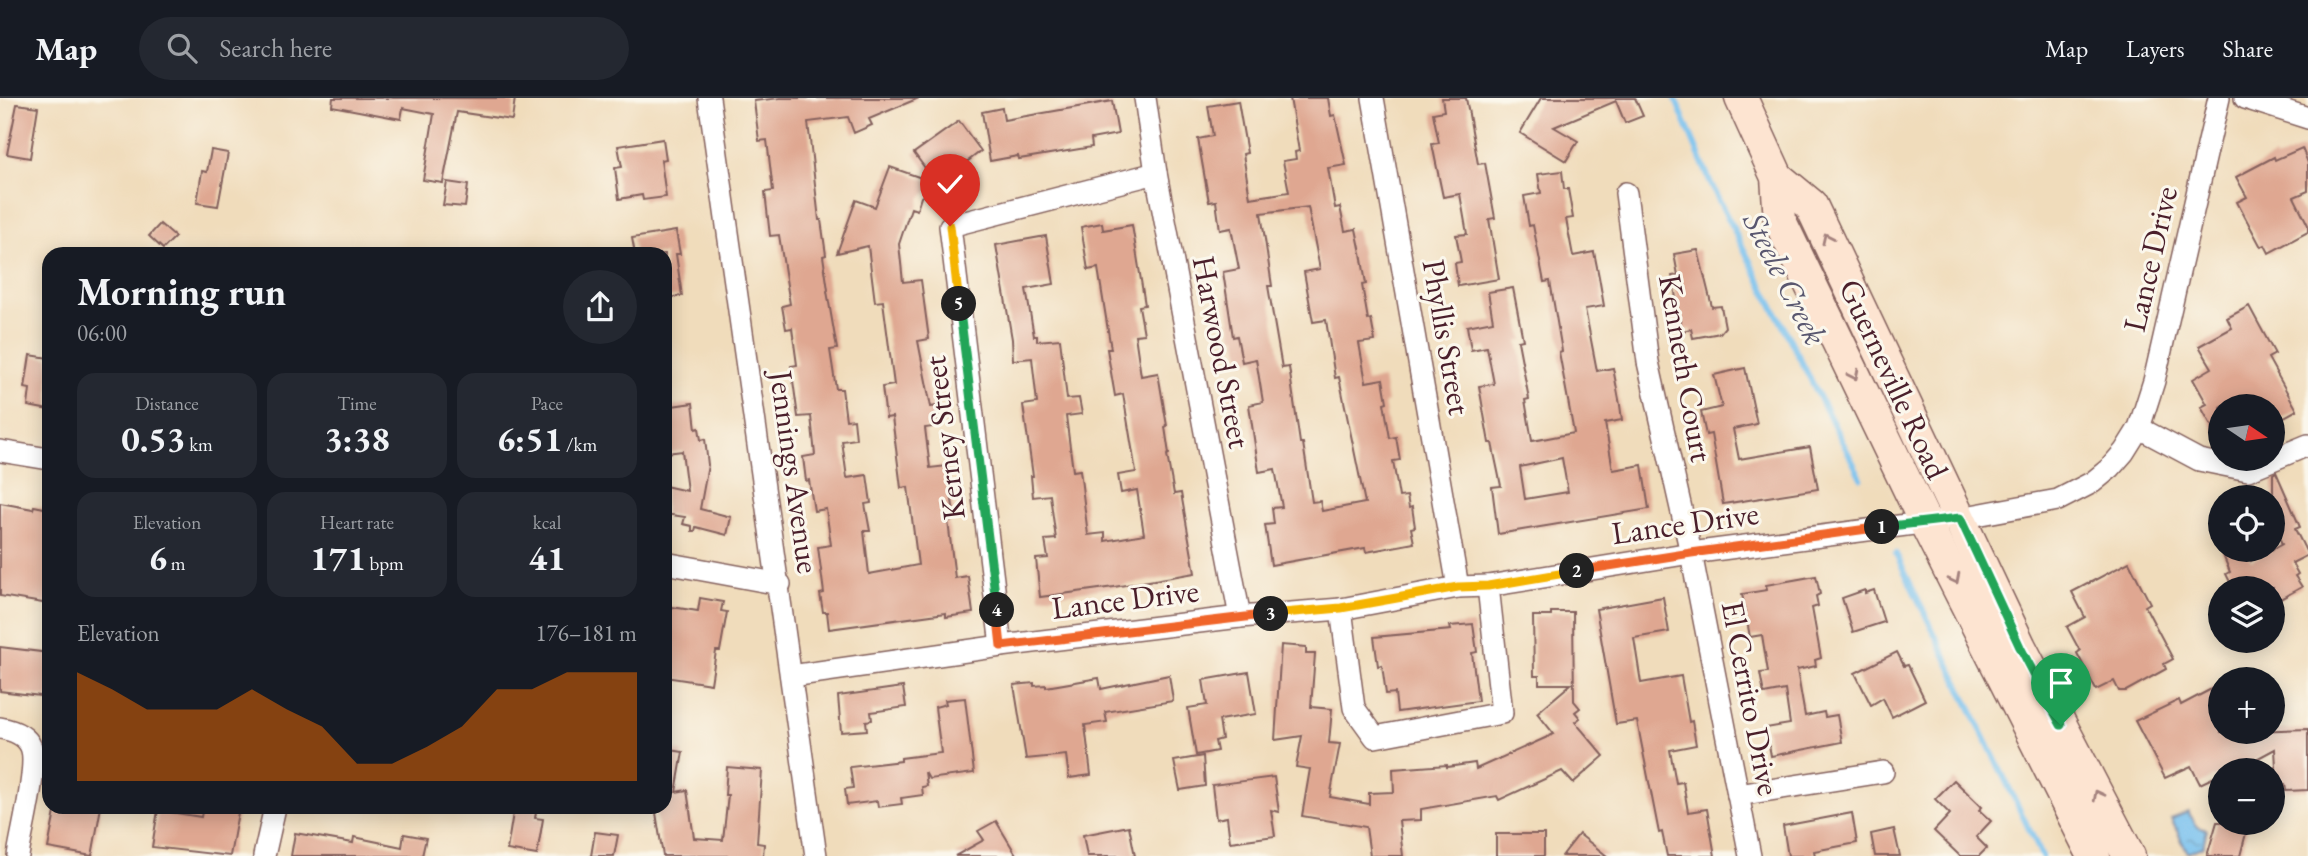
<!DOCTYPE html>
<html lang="en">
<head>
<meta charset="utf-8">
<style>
	:root { --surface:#171b24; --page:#242831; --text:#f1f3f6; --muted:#9ea1a6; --line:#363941; --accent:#b45309 }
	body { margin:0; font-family:"EB Garamond",serif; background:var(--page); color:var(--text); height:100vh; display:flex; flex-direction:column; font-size:26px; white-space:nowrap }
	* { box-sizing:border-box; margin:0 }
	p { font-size:23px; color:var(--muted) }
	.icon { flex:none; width:38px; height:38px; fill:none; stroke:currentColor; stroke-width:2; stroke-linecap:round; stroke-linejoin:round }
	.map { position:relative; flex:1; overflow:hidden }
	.drawer { position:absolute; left:42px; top:149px; width:630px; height:567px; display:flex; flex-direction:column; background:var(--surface); border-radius:21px; box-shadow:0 4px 18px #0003 }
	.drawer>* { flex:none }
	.needle { width:46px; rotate:103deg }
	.controls { position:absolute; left:2208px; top:296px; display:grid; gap:14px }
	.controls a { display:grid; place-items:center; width:77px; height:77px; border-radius:50%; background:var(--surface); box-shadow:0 4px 18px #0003; font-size:35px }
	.pin { position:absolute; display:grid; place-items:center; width:60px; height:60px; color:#fff; margin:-72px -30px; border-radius:50% 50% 50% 0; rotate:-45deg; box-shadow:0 0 7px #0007 }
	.pin .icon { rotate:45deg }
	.km { position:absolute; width:35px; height:35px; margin:-18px; border-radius:50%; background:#222; color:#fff; font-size:19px; line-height:35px; text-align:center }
	.round { display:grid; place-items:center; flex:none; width:74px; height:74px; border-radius:37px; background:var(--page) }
	.summary { display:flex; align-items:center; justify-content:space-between; height:119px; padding:0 35px }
	h1 { font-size:38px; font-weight:700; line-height:52px }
	.figures { display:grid; grid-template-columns:repeat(3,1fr); gap:10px; height:119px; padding:7px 35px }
	.figures div { display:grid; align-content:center; border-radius:18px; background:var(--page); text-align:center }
	.figures b { font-size:35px; font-weight:700 }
	.figures small { font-size:19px; font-weight:400 }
	.figures p { font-size:19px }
	.chart { height:196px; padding:14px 35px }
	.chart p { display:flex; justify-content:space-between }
	.chart svg { width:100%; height:126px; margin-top:7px; fill:var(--accent); opacity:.7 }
	header { display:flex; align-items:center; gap:42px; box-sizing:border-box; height:98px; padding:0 35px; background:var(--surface); border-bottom:2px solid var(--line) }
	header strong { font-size:33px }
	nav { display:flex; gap:38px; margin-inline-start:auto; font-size:24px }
	.search { width:490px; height:63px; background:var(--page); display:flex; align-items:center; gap:18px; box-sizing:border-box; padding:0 24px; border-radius:38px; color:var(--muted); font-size:26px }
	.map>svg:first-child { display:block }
	.water { fill:url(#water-ripples); stroke:#606f8c; stroke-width:2 }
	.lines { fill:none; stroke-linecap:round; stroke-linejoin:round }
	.stream { stroke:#75bfee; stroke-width:6 }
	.building { fill:#dfa791; fill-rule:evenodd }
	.minor-casing { stroke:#84615d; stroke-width:24 }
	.secondary-casing { stroke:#84615d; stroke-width:35 }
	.minor { stroke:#fff; stroke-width:21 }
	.secondary { stroke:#fde4d1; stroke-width:32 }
	.oneway { stroke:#a4827e }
	.split-1-casing { stroke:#fff; stroke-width:14 }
	.split-2-casing { stroke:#fff; stroke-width:14 }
	.split-3-casing { stroke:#fff; stroke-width:14 }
	.split-4-casing { stroke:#fff; stroke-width:14 }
	.split-5-casing { stroke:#fff; stroke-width:14 }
	.split-6-casing { stroke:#fff; stroke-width:14 }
	.split-1 { stroke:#22a559; stroke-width:9 }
	.split-2 { stroke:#f0652b; stroke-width:9 }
	.split-3 { stroke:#f5b400; stroke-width:9 }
	.split-4 { stroke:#f0652b; stroke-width:9 }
	.split-5 { stroke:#22a559; stroke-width:9 }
	.split-6 { stroke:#f5b400; stroke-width:9 }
	.labels { text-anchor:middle; stroke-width:6; stroke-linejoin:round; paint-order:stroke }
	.street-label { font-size:32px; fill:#4a1f2b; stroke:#fbf7ec }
	.water-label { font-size:33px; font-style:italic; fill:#59576f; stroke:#fbf7ec }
</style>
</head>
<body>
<header>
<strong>Map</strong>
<div class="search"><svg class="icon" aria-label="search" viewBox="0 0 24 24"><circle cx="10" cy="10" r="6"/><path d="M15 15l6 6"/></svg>Search here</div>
<nav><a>Map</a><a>Layers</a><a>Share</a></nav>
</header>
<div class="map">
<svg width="2308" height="758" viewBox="0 0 2308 758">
	<defs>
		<pattern id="water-ripples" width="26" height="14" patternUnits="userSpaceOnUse" patternTransform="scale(1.75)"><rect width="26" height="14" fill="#75bfee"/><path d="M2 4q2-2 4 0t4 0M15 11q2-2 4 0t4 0" fill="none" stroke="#629bc1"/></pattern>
	</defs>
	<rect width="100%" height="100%" fill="#fbf7ec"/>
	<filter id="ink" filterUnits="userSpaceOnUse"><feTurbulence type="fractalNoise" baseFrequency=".0143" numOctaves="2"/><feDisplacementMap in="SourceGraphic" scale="14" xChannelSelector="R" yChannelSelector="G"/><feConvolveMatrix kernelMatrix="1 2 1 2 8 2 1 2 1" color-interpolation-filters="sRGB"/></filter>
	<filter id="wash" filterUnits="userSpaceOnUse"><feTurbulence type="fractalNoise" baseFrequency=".00686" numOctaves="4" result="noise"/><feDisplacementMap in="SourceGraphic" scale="28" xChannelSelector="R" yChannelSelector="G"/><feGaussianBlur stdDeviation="1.57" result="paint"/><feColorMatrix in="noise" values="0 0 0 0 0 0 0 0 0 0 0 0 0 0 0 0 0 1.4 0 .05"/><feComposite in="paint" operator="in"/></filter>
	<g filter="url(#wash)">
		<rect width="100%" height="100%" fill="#f0dcbb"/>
		<!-- water -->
		<polygon class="water" points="2188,714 2198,729 2207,732 2203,748 2188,755 2171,721"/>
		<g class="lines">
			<!-- stream -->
			<g class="stream">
				<polyline points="1675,0 1715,95 1861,380"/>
				<polyline points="1896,456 2042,758"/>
			</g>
		</g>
		<g id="blocks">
			<!-- building -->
			<g class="building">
				<polygon points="333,0 515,0 512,22 457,14 443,85 423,82 434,16 403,10 401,21 332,8"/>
				<polygon points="780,0 919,0 869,21 872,27 854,35 848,19 808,24 819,122 821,122 826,157 823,158 828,192 827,193 837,251 830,252 836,291 842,291 846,322 854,321 856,341 842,343 847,380 867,377 871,405 865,406 870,433 864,433 869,476 918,467 908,389 901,390 892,319 886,320 882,289 894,287 883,203 875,204 868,148 837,155 856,102 875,109 890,69 936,85 914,55 959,23 981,53 921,99 917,112 911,110 899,146 903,184 921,182 929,241 918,243 931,309 937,308 940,328 925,330 930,370 947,368 955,422 948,423 955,480 968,478 973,515 946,519 946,515 829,531 827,514 823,514 820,496 824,495 818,449 831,447 826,411 814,413 809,382 806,383 803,359 815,357 811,318 798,319 791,268 797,267 792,230 786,231 782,208 790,206 779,137 770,138 765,94 773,93 767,42 759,43 754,3"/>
				<path d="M1290 0H1328L1331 18 1335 17 1346 67 1328 70 1335 110 1340 109 1345 133 1356 131 1361 155 1366 186 1362 187 1368 222 1371 221 1375 243 1359 245 1366 284 1383 281 1387 304 1384 305 1390 340 1396 339 1400 362 1393 363 1399 399 1407 398 1409 410 1412 409 1415 429 1411 430 1414 445 1366 454 1365 450 1271 467 1265 427 1274 426 1272 410 1282 409 1275 371 1259 374 1249 307 1263 304 1256 261 1242 264 1237 238 1233 239 1223 174 1239 171 1231 130 1220 132 1216 103 1209 104 1198 41 1213 38 1208 8 1238 3 1247 55 1243 56 1250 100 1289 94 1283 63 1296 61 1295 54 1299 53ZM1308 109 1320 171 1304 174 1313 224 1326 222 1335 280 1339 279 1365 405 1322 413 1320 403 1312 404 1303 345H1300L1289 269 1282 270 1268 188H1272L1261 115Z"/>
				<polygon points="1442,0 1466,0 1478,66 1485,65 1495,120 1489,121 1499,181 1458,188 1455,165 1461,164 1456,137 1467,136 1460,96 1443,99 1432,46 1439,45 1433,15 1444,13"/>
				<polygon points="1541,0 1635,0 1643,18 1625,25 1616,3 1554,29 1578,43 1566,63 1520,35"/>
				<polygon points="1112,3 1118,36 1091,41 1092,49 1019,61 1018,58 990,63 982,14 1002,10 1004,22"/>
				<polygon points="17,6 38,9 30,60 7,56"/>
				<polygon points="663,41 666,61 661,62 666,99 643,102 642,97 619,101 615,70 622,69 618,48"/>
				<polygon points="2302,50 2308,65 2308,93 2294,99 2308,127 2308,134 2269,155 2265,147 2261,149 2237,104 2247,99 2236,79 2274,59 2275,62"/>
				<polygon points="211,52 228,55 218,108 197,105 202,73 207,74"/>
				<path d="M1562 73 1564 91H1568L1573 120 1566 121 1573 158 1594 154 1599 179 1604 208 1585 211 1597 273 1613 270 1620 307 1622 322 1605 325 1613 372 1642 367 1649 411 1498 436 1492 389 1501 388 1492 345H1489L1479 288 1494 286 1487 249 1471 252 1467 228 1493 223 1488 194 1513 190 1523 242 1518 243 1529 301 1525 302 1532 343 1574 335 1559 254 1562 253 1550 183 1544 184 1533 127 1529 128 1524 98 1541 95 1538 76ZM1562 360 1568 394 1525 401 1520 369Z"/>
				<polygon points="447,84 468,87 465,109 443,107"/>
				<polygon points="1102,125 1103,132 1132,127 1145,207 1139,208 1144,236 1135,237 1141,278 1158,275 1167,328 1165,329 1169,356 1167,357 1174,396 1181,395 1195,475 1114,489 1040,499 1036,461 1048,460 1045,442 1056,441 1050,397 1033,399 1031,378 1033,378 1023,307 1037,305 1032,260 1013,262 1012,241 996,147 1046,138 1054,186 1026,191 1034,238 1037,238 1037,243 1060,241 1067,301 1079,300 1082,316 1066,318 1073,373 1080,372 1088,437 1105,435 1105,443 1144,436 1137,392 1121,395 1118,377 1136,374 1123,296 1115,298 1107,251 1111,251 1098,170 1088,172 1081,129"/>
				<polygon points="160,126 175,139 163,151 149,138"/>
				<polygon points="676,133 680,156 676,156 682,198 665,200 665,156 635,156 632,140"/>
				<polygon points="1698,152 1712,209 1721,208 1725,229 1720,235 1693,240 1691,231 1682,233 1672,178 1678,177 1674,156"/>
				<polygon points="2249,208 2275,256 2268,260 2297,312 2273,325 2273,308 2221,308 2221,345 2201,309 2207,306 2193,281 2212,270 2199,248 2232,230 2227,220"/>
				<polygon points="30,257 49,260 49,312 28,308 30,291 25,290"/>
				<polygon points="1745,270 1757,326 1733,331 1739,361 1810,349 1818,391 1723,406 1711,336 1706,337 1701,314 1722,309 1714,277"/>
				<polygon points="693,305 696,331 699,330 701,342 705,341 708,367 700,411 731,419 727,437 696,429 695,433 692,433 692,428 683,426 685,419 665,416 665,388 687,393 682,353 666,355 665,309"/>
				<polygon points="2276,374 2300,429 2295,431 2308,457 2292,465 2298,476 2295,478 2302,489 2273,505 2273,490 2233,490 2226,476 2230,474 2221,452 2246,452 2251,463 2282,446 2273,425 2273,376"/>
				<polygon points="0,405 33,411 34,408 49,411 49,506 0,498"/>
				<polygon points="2129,464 2150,505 2145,508 2173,561 2164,566 2166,571 2126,593 2119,593 2114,583 2096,592 2077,555 2080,553 2067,529 2085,519 2072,494"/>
				<polygon points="1816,478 1820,496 1816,498 1818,508 1812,510 1821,560 1815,562 1816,568 1797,572 1805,618 1824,614 1825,619 1837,617 1842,644 1771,658 1766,630 1790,626 1785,592 1764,596 1760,575 1768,574 1762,537 1750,539 1742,496 1767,492 1766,487"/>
				<polygon points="1865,492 1865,495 1874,492 1884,524 1853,534 1842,500"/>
				<polygon points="1663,499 1669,534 1634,540 1641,585 1681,578 1689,624 1692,623 1696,647 1670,652 1676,685 1683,684 1688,714 1707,711 1715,758 1667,758 1662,734 1659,735 1637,623 1616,626 1596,511"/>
				<polygon points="700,500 723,504 721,513 727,514 720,553 716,553 711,586 665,579 665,508 698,513"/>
				<polygon points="1551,514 1573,514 1574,603 1580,610 1575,614 1580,620 1575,624 1604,658 1573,685 1562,673 1499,702 1497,698 1421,711 1421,722 1399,723 1403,758 1370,758 1366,729 1302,718 1310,671 1296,669 1302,638 1275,642 1281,547 1306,549 1306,556 1315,556 1311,609 1332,611 1329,645 1340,646 1330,699 1369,706 1369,695 1394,694 1393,671 1447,667 1447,669 1475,665 1476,671 1554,636 1537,615 1571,586 1539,586 1539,578 1534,578 1533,518 1551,518"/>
				<polygon points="1473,526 1477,554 1472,555 1478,603 1397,614 1395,595 1386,596 1382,567 1378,568 1374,539 1451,532 1450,528"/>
				<polygon points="0,549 49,555 49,599 0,593"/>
				<polygon points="1897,554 1904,568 1908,567 1925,602 1892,619 1883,600 1871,607 1855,575"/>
				<polygon points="1249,574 1256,616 1219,622 1222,641 1215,643 1217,653 1196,657 1188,610 1207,607 1203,582"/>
				<polygon points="1169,577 1173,603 1105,614 1107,624 1085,627 1091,677 1069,680 1066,657 1026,661 1014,587 1034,585 1034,588 1046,587 1046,589 1099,580 1101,591"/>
				<polygon points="2221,586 2221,634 2308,631 2308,692 2286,693 2285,686 2277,686 2275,651 2236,672 2221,672 2221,676 2200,686 2191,668 2165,680 2135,623 2179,602 2181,607"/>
				<polygon points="903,589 906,609 871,614 872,622 866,623 867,632 841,634 838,598"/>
				<polygon points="965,600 974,675 929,681 925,674 927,688 922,689 923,697 901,700 902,706 878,709 877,703 847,707 845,691 853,690 850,669 901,663 901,660 941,655 935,609 946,606 945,602"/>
				<polygon points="665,651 683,654 676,694 687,692 694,740 723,742 728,697 725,697 727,669 762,672 757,745 764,746 763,758 663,758 655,709 665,709"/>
				<polygon points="1203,658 1205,688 1180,692 1174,663"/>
				<polygon points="1274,679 1279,714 1271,712 1275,738 1230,744 1227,719 1216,721 1212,687"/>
				<polygon points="1954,682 1982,709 1979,712 1991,723 1976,739 1987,750 1979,758 1960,758 1934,733 1950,716 1935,701"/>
				<polygon points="56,709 101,709 92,758 48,750"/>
				<polygon points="203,709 239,709 230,758 152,749 158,712 201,719"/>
				<polygon points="514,709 537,709 535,720 543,721 537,757 507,752"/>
				<polygon points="1852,715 1857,745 1814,753 1815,758 1788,758 1783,728"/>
				<polygon points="996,723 1017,758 955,758 984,742 978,733"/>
				<polygon points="2217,724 2249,724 2240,758 2207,758"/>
				<polygon points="1129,728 1135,758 1087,758 1083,737"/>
				<polygon points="1894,731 1900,758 1875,758 1871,736"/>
				<polygon points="595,734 618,737 614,758 591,758"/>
				<polygon points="295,735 353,745 354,739 402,749 404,736 426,740 422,758 291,758"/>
				<rect x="1496" y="736" width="48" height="22"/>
				<polygon points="1579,736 1607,758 1562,758"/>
			</g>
		</g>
	</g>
	<g filter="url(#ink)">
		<use href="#blocks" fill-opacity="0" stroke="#84615d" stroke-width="2"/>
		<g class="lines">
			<!-- minor casing -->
			<g class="minor-casing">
				<g id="minor">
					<polyline points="709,0 816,758"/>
					<polyline points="1145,0 1156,75 1240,519"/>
					<polyline points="1373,0 1458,489"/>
					<polyline points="2245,0 2308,20"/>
					<polyline points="1626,95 1648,264 1691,455 1750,758"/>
					<polyline points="2139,330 2199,362 2248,372 2308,347"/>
					<polyline points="0,353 49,361"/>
					<polyline points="665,465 780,486"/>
					<polyline points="1341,511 1354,610 1375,639 1502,615 1488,488"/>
					<polyline points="1001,548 950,128 1156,75"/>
					<polyline points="791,578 1001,548 1240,519 1341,511 1458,489 1488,488 1691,455 1960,420 2058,402 2093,384 2110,370 2124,354 2139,330 2154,283 2219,0"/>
					<path d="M0 630C12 632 26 637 31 649 39 668 21 735 18 758"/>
					<polyline points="1738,697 1883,674"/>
					<polyline points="264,758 275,709"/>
				</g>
			</g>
			<!-- secondary casing -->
			<g class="secondary-casing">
				<g id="secondary">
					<polyline points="1741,0 1777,79 1780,123 1925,424 2094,758"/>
					<polyline points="1777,79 1811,107 2020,549 2129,758"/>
				</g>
			</g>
			<!-- minor -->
			<use href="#minor" class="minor"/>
			<!-- secondary -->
			<use href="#secondary" class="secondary"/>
		</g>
		<!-- one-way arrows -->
		<defs><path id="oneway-chevron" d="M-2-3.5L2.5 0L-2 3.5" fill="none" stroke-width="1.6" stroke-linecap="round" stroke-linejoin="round" transform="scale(1.75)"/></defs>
		<g class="oneway">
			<use href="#oneway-chevron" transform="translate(1827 140) rotate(-115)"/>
			<use href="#oneway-chevron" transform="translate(1854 277) rotate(64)"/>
			<use href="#oneway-chevron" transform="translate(1955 481) rotate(63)"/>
			<use href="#oneway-chevron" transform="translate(2098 697) rotate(-118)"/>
		</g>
	</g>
	<g class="lines" filter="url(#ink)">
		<!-- split-1 casing -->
		<g class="split-1-casing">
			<polyline id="split-1" points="1882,429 1960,420 2020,549 2061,627"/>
		</g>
		<!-- split-2 casing -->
		<g class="split-2-casing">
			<polyline id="split-2" points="1577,473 1691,455 1882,429"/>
		</g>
		<!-- split-3 casing -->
		<g class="split-3-casing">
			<polyline id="split-3" points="1271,516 1341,510 1458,489 1488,488 1577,473"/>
		</g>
		<!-- split-4 casing -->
		<g class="split-4-casing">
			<polyline id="split-4" points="997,512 1001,548 1271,516"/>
		</g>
		<!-- split-5 casing -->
		<g class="split-5-casing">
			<polyline id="split-5" points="959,206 997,512"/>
		</g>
		<!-- split-6 casing -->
		<g class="split-6-casing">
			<polyline id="split-6" points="950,128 959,206"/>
		</g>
		<!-- split-1 -->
		<use href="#split-1" class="split-1"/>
		<!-- split-2 -->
		<use href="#split-2" class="split-2"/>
		<!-- split-3 -->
		<use href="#split-3" class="split-3"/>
		<!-- split-4 -->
		<use href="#split-4" class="split-4"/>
		<!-- split-5 -->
		<use href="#split-5" class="split-5"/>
		<!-- split-6 -->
		<use href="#split-6" class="split-6"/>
	</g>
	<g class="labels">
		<!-- street labels -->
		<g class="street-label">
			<text transform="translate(2150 161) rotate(-77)" y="11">Lance Drive</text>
			<text transform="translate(1447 239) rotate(80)" y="11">Phyllis Street</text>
			<text transform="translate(1222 254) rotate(79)" y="11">Harwood Street</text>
			<text transform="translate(1686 270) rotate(80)" y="11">Kenneth Court</text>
			<text transform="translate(1894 281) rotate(65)" y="11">Guerneville Road</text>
			<text transform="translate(944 340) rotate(-97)" y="11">Kerney Street</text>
			<text transform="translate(795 374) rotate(82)" y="11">Jennings Avenue</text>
			<text transform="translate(1685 425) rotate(-8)" y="11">Lance Drive</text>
			<text transform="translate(1125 501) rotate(-7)" y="11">Lance Drive</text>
			<text transform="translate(1751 600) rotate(79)" y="11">El Cerrito Drive</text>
		</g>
		<!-- water labels -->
		<g class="water-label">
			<text transform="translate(1786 180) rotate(63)" y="12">Steele Creek</text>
		</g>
	</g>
</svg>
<div class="controls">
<a><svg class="needle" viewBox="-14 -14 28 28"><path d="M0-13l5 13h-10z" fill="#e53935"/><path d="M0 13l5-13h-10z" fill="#9ea1a6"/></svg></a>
<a><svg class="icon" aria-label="locate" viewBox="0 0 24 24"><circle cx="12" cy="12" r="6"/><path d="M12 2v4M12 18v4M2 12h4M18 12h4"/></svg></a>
<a><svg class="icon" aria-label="layers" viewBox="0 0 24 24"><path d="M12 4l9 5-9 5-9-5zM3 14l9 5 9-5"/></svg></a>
<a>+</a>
<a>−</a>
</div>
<div class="pin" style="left:2061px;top:627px;background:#1e9e55"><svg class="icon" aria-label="arrive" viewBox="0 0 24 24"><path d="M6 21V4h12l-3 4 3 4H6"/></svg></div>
<div class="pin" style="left:950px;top:128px;background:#d93025"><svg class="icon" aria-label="check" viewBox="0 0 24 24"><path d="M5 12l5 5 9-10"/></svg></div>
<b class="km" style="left:1882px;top:429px">1</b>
<b class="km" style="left:1577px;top:473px">2</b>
<b class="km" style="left:1271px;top:516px">3</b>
<b class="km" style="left:997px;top:512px">4</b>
<b class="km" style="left:959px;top:206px">5</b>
<section class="drawer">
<div class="summary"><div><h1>Morning run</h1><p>06:00</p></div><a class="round"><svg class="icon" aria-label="share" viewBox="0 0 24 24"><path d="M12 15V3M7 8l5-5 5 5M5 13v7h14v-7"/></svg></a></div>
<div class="figures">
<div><p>Distance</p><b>0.53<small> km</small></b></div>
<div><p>Time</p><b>3:38</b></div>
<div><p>Pace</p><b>6:51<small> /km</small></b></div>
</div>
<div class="figures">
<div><p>Elevation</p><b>6<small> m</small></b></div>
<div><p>Heart rate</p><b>171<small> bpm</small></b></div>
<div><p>kcal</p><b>41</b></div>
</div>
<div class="chart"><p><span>Elevation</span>176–181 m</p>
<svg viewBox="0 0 160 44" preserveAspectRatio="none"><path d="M0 44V6L10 12L20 19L30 19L40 19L50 12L60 19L70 25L80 38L90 38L100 32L110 25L120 12L130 12L140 6L150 6L160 6V44z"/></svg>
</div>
</section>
</div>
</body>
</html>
